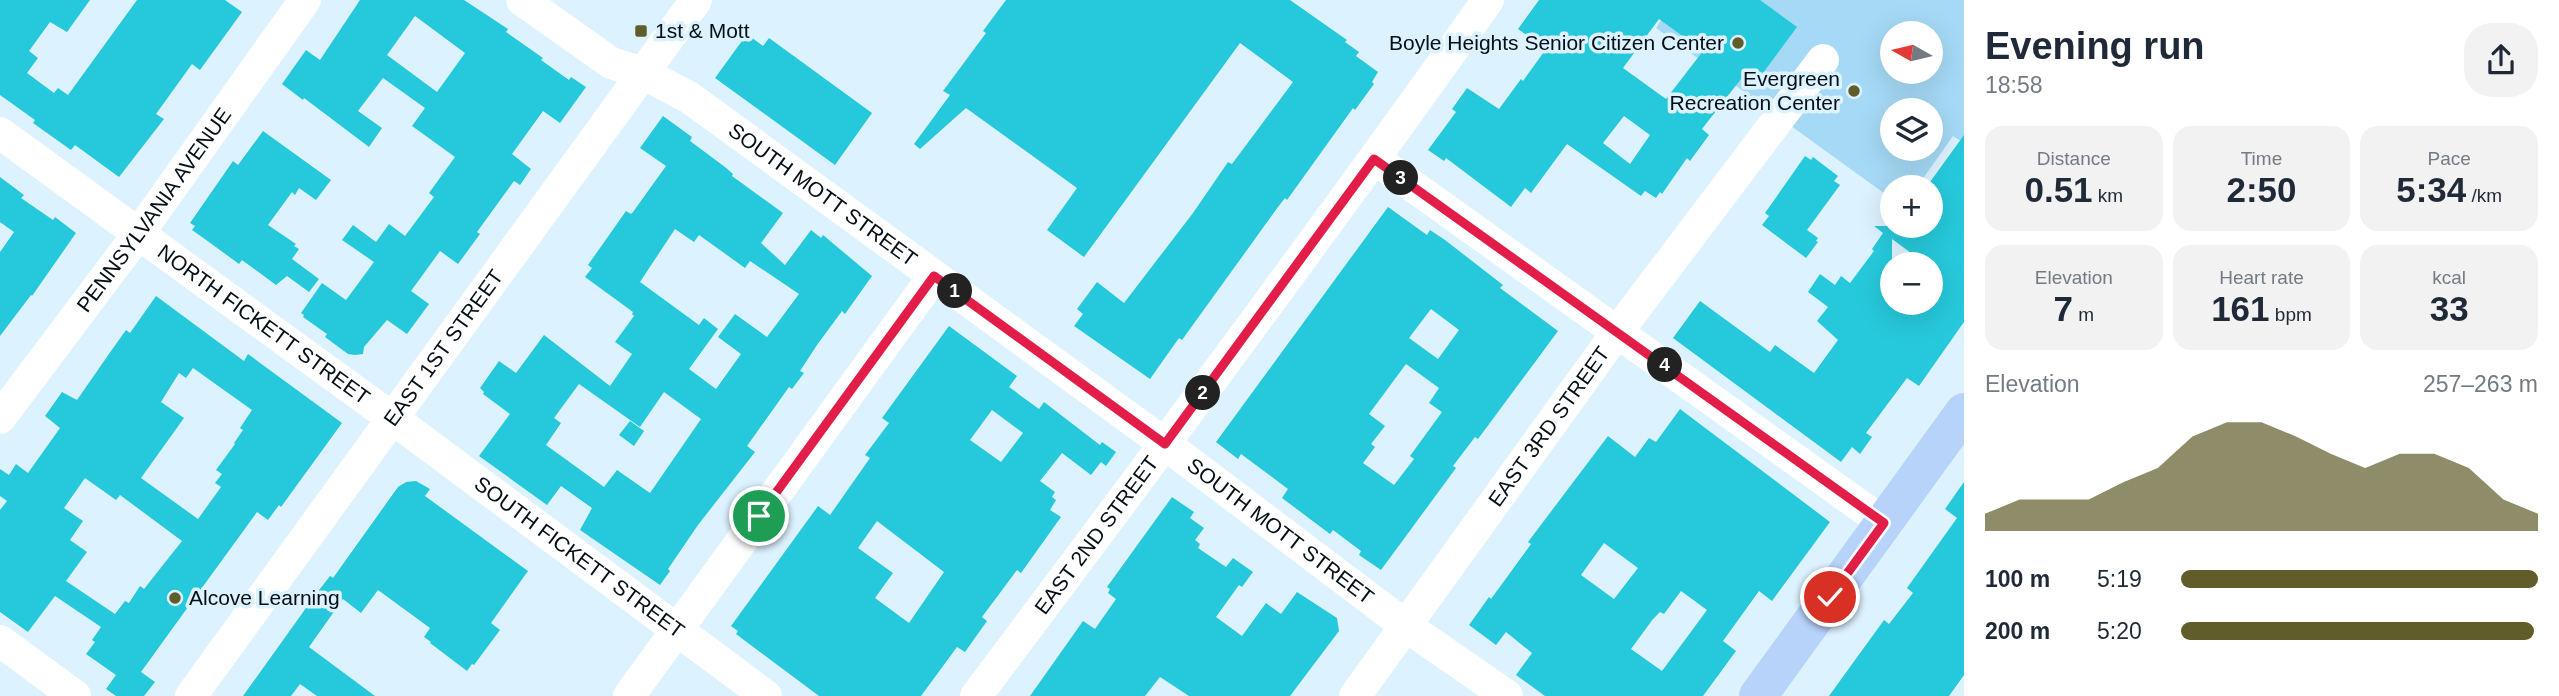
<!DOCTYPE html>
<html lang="en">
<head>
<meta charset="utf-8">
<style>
	:root { --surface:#fff; --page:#f2f2f3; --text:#1f2937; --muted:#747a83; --accent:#615d2a }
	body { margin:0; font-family:Helvetica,sans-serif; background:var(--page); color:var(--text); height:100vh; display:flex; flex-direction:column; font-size:26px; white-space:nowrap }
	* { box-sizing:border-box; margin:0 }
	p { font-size:23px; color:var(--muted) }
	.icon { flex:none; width:38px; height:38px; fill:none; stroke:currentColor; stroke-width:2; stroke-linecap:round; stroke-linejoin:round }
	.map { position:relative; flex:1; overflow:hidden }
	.drawer { display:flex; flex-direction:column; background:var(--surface); width:595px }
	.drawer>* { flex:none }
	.needle { width:46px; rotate:278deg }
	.tools { position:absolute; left:1880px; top:21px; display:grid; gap:14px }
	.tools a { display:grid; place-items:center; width:63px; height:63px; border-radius:50%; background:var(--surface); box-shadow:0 7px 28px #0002; font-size:35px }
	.pin { position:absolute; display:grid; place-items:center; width:60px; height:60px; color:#fff; margin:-30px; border:4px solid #fff; border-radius:50%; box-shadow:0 2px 7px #0007 }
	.km { position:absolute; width:35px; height:35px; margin:-18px; border-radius:50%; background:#222; color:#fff; font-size:19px; line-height:35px; text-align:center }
	.round { display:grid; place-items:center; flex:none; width:74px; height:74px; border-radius:28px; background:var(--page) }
	.summary { display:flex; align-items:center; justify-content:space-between; height:119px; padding:0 21px }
	h1 { font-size:38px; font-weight:700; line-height:52px }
	.figures { display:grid; grid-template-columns:repeat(3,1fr); gap:10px; height:119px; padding:7px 21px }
	.figures div { display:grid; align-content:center; border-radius:18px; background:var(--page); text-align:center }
	.figures b { font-size:35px; font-weight:700 }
	.figures small { font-size:19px; font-weight:400 }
	.figures p { font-size:19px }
	.chart { height:196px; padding:14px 21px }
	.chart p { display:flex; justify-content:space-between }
	.chart svg { width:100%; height:126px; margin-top:7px; fill:var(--accent); opacity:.7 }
	ul { padding:0 21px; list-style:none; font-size:23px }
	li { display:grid; grid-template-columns:112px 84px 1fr; align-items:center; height:52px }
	li i { height:18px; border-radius:9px; background:var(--accent) }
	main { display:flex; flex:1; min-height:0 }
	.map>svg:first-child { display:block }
	.green { fill:#a5d9f5; fill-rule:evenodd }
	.building { fill:#26c9db; fill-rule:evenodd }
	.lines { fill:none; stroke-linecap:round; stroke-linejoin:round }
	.minor { stroke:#fff; stroke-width:32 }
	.major { stroke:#b8d3fa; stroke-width:38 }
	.route-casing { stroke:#fff; stroke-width:14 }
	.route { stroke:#e11d48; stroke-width:9 }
	.poi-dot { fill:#615d2a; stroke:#dcf2fe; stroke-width:2.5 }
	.labels { text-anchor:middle; stroke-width:7; stroke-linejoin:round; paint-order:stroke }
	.poi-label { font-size:21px; fill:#030e15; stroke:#dcf2fe; text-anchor:start }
	.street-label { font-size:21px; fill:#030e15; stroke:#dcf2fe }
</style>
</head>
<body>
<main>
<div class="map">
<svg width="1964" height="696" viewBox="0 0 1964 696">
	<rect width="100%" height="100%" fill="#dcf2fe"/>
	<!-- green -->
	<path class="green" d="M1676 0H1964V143L1953 136 1917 187H1892V199L1656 28ZM1892 33H1930V72H1892ZM1892 110H1930V149H1892Z"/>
	<!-- building -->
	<g class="building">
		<polygon points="0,0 90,0 67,32 50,22 29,51 38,58 27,73 54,93 58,88 68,95 137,0 225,0 242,12 200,70 192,64 156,114 164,119 119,177 75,145 71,150 47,133 33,123 35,120 0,95"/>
		<path d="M360 0H464L508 29 506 32 543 58 541 60 569 80 571 77 586 87 560 123 543 111 512 154 531 169 520 185 514 181 477 232 480 234 458 264 440 251 411 291 429 304 407 334 387 320 364 347 363 354 355 355 348 354 325 337 327 334 303 317 304 315 301 313 322 283 346 300 374 262 342 240 353 225 376 242 389 224 405 236 434 197 429 193 455 157 412 126 425 108 383 78 358 111 382 128 369 147 304 98 303 100 282 84 306 50 320 60ZM415 16 465 53 437 92 387 55Z"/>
		<polygon points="1006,0 1290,0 1347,40 1345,42 1359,52 1356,56 1378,72 1372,82 1374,84 1355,110 1353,108 1287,200 1285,198 1278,207 1182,340 1179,338 1150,379 1074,326 1083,314 1077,309 1097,282 1124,303 1193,213 1228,162 1232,164 1293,82 1240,43 1084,257 1047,230 1077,188 966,108 920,149 914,144 950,95 943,91 986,33 983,31"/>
		<path d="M1539 0H1760L1797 27 1752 88 1741 79 1702 129 1709 135 1690 161 1687 158 1662 194 1660 192 1656 198 1645 191 1641 196 1567 144 1531 193 1525 188 1511 207 1446 158 1444 161 1428 150 1456 112 1452 109 1467 88 1499 109 1521 79 1523 81 1546 49 1518 29ZM1659 19 1703 51 1666 99 1623 68ZM1624 116 1650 135 1630 164 1603 143Z"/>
		<polygon points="747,34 763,46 769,38 872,113 835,165 715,78"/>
		<path d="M663 116 692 137 690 141 725 167 733 174 732 176 783 213 761 243 785 265 811 230 821 238 823 235 872 276 845 314 842 311 817 345 800 371 804 373 792 389 789 387 747 446 755 452 698 525 668 569 670 571 660 585 580 530 592 508 561 486 547 505 479 456 510 414 483 394 484 392 480 388 499 361 516 373 544 335 610 386 632 354 615 342 634 316 632 314 633 312 585 277 592 268 588 265 626 211 631 214 633 212 666 166 640 148ZM675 229 694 242 699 235 745 268 750 261 799 294 767 337 735 314 718 337 741 354 716 389 689 369 718 329 704 318 699 325 640 282ZM579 384 640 427 664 392 701 419 650 493 617 470 604 487 546 445 561 423 554 418Z"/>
		<polygon points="263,131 331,180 316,200 299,188 295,195 292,192 268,225 296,244 294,246 299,249 292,259 319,279 309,292 287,276 276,285 242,260 239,264 209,242 192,230 195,226 190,223 233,161 238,165"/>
		<path d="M1964 135V322L1919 386 1907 378 1866 433 1872 437 1860 454 1852 447 1841 462 1673 338 1700 301 1770 352 1775 345 1814 373 1838 340 1817 321 1828 307 1808 292 1820 274 1835 285 1841 276 1850 283 1874 251 1872 249 1883 233 1874 226H1889L1892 222V226H1930V182ZM1892 239 1926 264H1930V303H1892Z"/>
		<polygon points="1805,156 1811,160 1813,157 1838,176 1834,181 1840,185 1807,230 1818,238 1816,241 1818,242 1806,258 1762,225 1769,216 1765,213"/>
		<polygon points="0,177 24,195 21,198 53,220 55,217 76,233 32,296 31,295 0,336 0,252 14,232 0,222"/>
		<path d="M1388 207 1427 235 1430 230 1445 240 1503 285 1500 288 1558 331 1478 439 1475 437 1453 466 1456 468 1381 570 1359 555 1361 551 1333 530 1330 534 1282 498 1288 489 1241 454 1238 459 1216 442ZM1431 309 1459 330 1438 359 1409 338ZM1406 364 1439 388 1429 403 1442 412 1410 456 1414 459 1394 485 1363 463 1375 447 1371 444 1385 426 1369 414Z"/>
		<path d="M156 296 244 361 248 354 342 423 281 507 279 505 268 520 257 512 188 607 141 672 155 682 144 696H116L106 689 116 675 86 654 95 642 92 640 101 627 55 596 28 632 0 612V510L7 501 0 496V469L9 475 16 464 28 473 60 428 45 416 62 392 77 400 111 351 126 330 130 333ZM193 368 252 410 240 428 243 430 234 443 235 444 216 470 222 474 215 483 221 487 198 519 141 478 184 418 161 402 179 373 186 378ZM85 478 116 500 120 495 182 541 144 589 140 586 129 603 125 601 115 614 66 581 87 552 70 540 83 521 64 508Z"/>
		<path d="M949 326 1017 376 1009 387 1039 409 1044 402 1100 445 1102 442 1116 452 1106 466 1101 462 1091 475 1062 453 1040 481 1055 492 1052 497 1056 500 1050 510 1061 517 1021 573 1017 570 982 617 987 621 965 652 957 647 921 696H819L736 634 738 631 731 626 818 506 830 515 870 458 865 455 889 423 882 418ZM992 410 1023 433 1001 462 970 440ZM877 521 944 572 909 623 875 598 893 573 858 548Z"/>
		<path d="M1680 409 1830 522 1772 601 1759 591 1723 641 1736 651 1703 696H1545L1516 675 1532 653 1506 632 1496 645 1469 625 1489 597 1491 599 1531 544 1528 542 1608 436 1635 457 1649 438 1656 442ZM1604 543 1638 568 1614 599 1581 575ZM1681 591 1707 610 1662 671 1631 649 1653 619 1660 612 1664 614Z"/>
		<polygon points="630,421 644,431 634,446 619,435"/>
		<polygon points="416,481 430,489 425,496 528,571 491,623 500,630 474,665 472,664 467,671 430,643 431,642 424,637 430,628 378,590 361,613 343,599 309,647 375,696 317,696 300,684 291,696 243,696 316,594 330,576 333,578 398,487 406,482"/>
		<polygon points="1964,482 1964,675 1949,696 1829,696 1884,620 1889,624 1913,593 1907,588 1957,518 1945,509"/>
		<polygon points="1172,497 1194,512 1190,518 1204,528 1195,540 1200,544 1198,548 1226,567 1233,558 1253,572 1242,587 1239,585 1216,617 1242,636 1266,603 1281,614 1297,592 1337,618 1339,631 1290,696 1189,696 1160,677 1145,696 1030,696 1083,621 1095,629 1116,599 1108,593 1110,589 1107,587"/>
	</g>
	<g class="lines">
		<!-- minor -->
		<g class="minor">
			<path id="s1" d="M522 0 611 63 643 73 690 98 1165 444 1406 626 1507 696"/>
			<path id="s2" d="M0 133 392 418 766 696"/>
			<polyline points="1375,159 1884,523"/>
			<path id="s3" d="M0 418 139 233 305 0"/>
			<polyline points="0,641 75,696"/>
			<path id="s4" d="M191 696 696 0"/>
			<polyline points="629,696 934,276"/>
			<path id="s5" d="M976 696C1149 466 1321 235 1488 0"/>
			<path id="s6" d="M1355 696 1618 331 1823 60"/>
		</g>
		<!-- major -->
		<polyline class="major" points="1758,696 1964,412"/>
	</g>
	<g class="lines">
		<!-- route casing -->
		<g class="route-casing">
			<polyline id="route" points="759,516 934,276 1165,444 1374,159 1884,523 1830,597"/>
		</g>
		<!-- route -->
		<use href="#route" class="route"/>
	</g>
	<!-- markers -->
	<g class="poi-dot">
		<rect x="634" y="24" width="14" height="14" rx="3.5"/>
		<circle cx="1738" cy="43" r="7"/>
		<circle cx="1854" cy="91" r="7"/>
		<circle cx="175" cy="598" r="7"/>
	</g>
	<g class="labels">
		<!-- poi labels -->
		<g class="poi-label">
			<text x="655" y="38">1st &amp; Mott</text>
			<text x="1724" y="50" text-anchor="end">Boyle Heights Senior Citizen Center</text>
			<text x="1840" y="86" text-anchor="end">Evergreen<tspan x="1840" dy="24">Recreation Center</tspan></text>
			<text x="189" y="605">Alcove Learning</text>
		</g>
		<!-- street labels -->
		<g class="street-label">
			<text dy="7" stroke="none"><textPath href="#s1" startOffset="360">SOUTH MOTT STREET</textPath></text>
			<text dy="7" stroke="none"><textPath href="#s3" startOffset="259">PENNSYLVANIA AVENUE</textPath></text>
			<text dy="7" stroke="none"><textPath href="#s2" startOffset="326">NORTH FICKETT STREET</textPath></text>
			<text dy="7" stroke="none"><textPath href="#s4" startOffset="430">EAST 1ST STREET</textPath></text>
			<text dy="7" stroke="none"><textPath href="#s6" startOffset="332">EAST 3RD STREET</textPath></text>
			<text dy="7" stroke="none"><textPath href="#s1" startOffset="928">SOUTH MOTT STREET</textPath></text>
			<text dy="7" stroke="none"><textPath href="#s5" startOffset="201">EAST 2ND STREET</textPath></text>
			<text dy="7" stroke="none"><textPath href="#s2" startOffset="718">SOUTH FICKETT STREET</textPath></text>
		</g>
	</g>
</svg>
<div class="tools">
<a><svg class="needle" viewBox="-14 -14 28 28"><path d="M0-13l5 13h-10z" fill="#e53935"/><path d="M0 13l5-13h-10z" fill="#747a83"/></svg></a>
<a><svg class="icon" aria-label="layers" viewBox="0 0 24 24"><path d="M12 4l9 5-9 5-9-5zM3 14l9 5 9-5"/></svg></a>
<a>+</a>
<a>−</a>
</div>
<div class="pin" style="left:759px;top:516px;background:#1e9e55"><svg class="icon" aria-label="arrive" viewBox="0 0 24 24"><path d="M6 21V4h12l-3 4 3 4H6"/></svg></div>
<div class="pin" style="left:1830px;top:597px;background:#d93025"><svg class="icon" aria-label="check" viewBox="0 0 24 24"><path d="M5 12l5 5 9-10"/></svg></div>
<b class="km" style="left:955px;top:291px">1</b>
<b class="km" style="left:1203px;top:393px">2</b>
<b class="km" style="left:1401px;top:178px">3</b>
<b class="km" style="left:1665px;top:365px">4</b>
</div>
<section class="drawer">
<div class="summary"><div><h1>Evening run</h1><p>18:58</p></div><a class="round"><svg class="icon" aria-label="share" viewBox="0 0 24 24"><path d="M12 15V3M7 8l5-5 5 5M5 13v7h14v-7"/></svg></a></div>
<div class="figures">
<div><p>Distance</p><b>0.51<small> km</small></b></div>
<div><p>Time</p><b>2:50</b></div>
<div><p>Pace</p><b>5:34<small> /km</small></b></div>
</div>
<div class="figures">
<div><p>Elevation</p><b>7<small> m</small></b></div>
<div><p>Heart rate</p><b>161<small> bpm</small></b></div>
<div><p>kcal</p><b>33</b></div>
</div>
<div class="chart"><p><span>Elevation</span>257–263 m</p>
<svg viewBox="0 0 160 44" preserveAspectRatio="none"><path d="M0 44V38L10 33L20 33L30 33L40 27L50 22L60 11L70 6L80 6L90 11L100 17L110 22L120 17L130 17L140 22L150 33L160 38V44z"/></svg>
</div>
<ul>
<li><b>100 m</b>5:19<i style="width:100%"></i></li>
<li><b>200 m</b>5:20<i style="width:99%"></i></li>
</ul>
</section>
</main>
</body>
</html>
